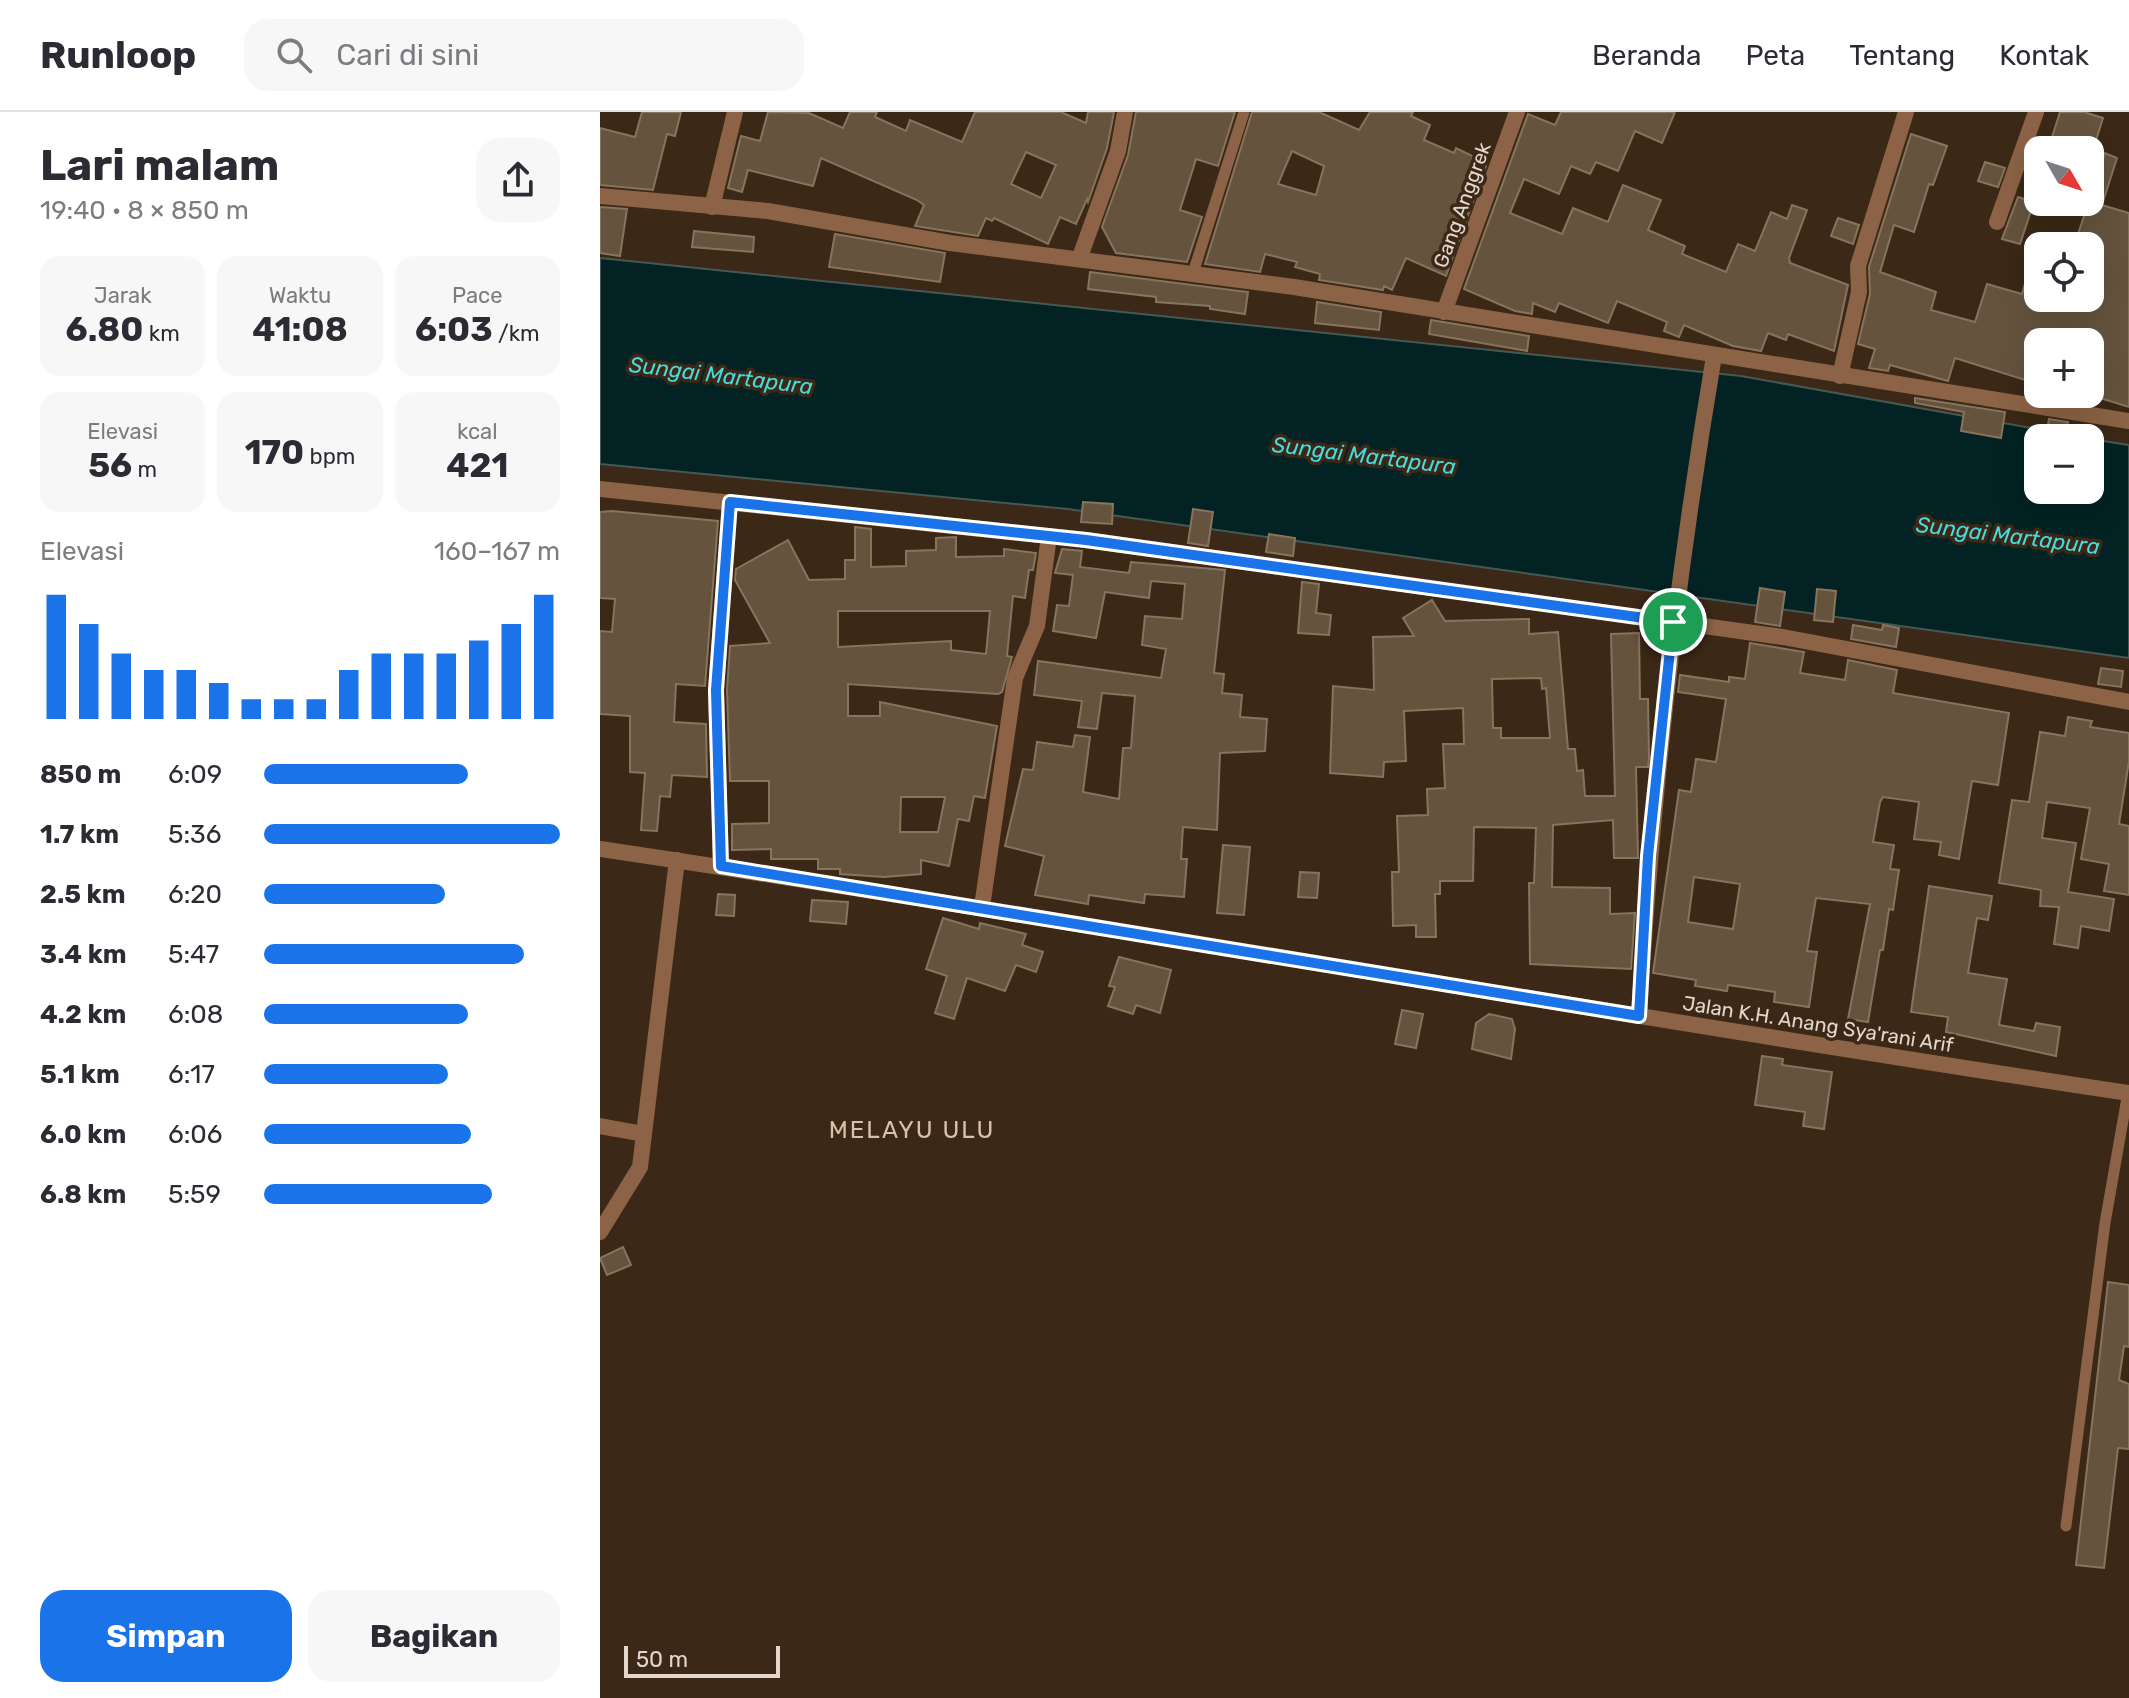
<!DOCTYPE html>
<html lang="id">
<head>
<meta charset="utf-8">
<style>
	:root { --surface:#fff; --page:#f7f7f7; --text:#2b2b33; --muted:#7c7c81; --line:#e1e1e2; --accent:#1a73e8 }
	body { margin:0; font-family:Rubik,sans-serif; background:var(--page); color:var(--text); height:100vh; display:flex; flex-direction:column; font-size:30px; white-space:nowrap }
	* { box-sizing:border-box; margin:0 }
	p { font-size:26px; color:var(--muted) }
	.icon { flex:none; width:44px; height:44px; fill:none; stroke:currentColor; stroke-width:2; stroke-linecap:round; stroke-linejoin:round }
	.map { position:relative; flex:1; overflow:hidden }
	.drawer { display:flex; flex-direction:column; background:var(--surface); width:600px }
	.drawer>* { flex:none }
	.needle { width:52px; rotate:129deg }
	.tools { position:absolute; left:1424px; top:24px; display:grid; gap:16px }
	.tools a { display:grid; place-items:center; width:80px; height:80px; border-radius:16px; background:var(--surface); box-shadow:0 8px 32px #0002; font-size:40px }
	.scale { position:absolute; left:24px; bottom:20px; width:156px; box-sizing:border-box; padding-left:8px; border:4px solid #e3d6cb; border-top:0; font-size:22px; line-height:28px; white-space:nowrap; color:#e3d6cb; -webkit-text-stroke:6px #3b2816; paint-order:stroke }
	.pin { position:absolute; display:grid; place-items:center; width:68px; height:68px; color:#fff; margin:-34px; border:4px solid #fff; border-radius:50%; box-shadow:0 2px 8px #0007 }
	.round { display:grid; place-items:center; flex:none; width:84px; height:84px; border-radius:24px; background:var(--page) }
	.head { display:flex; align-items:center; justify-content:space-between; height:136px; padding:0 40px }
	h1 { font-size:44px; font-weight:700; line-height:60px }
	.metrics { display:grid; grid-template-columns:repeat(3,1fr); gap:12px; height:136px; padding:8px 40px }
	.metrics div { display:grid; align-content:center; border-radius:20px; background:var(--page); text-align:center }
	.metrics b { font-size:34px; font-weight:700 }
	.metrics small { font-size:22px; font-weight:400 }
	.metrics p { font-size:22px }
	.chart { height:224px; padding:16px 40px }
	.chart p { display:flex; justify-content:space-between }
	.chart svg { width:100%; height:144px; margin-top:8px; stroke:var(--accent); stroke-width:6 }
	.button { display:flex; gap:16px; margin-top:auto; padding:16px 40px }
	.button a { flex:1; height:92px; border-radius:24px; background:var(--accent); color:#fff; font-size:32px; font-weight:700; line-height:92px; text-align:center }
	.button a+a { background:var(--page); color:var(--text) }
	ul { padding:0 40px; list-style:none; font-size:26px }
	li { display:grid; grid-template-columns:128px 96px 1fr; align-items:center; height:60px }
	li i { height:20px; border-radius:10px; background:var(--accent) }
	header { display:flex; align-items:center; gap:48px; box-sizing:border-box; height:112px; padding:0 40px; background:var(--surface); border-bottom:2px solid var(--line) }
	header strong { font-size:38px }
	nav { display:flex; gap:44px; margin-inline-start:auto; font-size:28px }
	.search { width:560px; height:72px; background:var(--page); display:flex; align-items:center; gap:20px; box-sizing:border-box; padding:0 28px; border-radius:24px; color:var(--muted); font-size:30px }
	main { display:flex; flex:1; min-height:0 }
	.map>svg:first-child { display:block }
	.water { fill:#022223; stroke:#465855; stroke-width:2 }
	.building { fill:#65533d; stroke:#87745d; stroke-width:2; fill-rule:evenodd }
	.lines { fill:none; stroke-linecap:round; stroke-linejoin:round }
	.service { stroke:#8c6346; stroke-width:11 }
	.minor { stroke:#8c6346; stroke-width:16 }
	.tertiary { stroke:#8c6346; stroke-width:16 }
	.route-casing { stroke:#fff; stroke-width:16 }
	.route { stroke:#1a73e8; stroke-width:10 }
	.labels { text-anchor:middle; stroke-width:7; stroke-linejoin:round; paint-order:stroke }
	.street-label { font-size:20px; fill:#e3d6cb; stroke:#3b2816 }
	.water-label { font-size:22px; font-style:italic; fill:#46dbdf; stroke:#3b2816 }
	.quarter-label { font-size:24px; letter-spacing:2px; fill:#d8c0aa; stroke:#3b2816 }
</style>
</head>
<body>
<header>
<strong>Runloop</strong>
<div class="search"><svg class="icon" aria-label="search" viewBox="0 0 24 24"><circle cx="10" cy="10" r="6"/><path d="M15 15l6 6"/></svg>Cari di sini</div>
<nav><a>Beranda</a><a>Peta</a><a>Tentang</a><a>Kontak</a></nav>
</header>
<main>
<section class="drawer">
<div class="head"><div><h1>Lari malam</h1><p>19:40 · 8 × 850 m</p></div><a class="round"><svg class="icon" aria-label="share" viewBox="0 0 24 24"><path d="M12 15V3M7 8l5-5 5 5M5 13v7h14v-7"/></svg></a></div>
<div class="metrics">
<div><p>Jarak</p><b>6.80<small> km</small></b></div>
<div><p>Waktu</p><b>41:08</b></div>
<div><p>Pace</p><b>6:03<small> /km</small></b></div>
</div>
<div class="metrics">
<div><p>Elevasi</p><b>56<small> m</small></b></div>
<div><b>170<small> bpm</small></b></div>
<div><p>kcal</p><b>421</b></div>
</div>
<div class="chart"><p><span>Elevasi</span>160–167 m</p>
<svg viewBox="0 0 160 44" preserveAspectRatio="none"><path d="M5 44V6M15 44V15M25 44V24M35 44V29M45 44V29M55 44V33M65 44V38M75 44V38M85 44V38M95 44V29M105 44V24M115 44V24M125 44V24M135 44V20M145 44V15M155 44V6"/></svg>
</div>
<ul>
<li><b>850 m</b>6:09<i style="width:69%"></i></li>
<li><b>1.7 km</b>5:36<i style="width:100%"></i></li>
<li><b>2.5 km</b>6:20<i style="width:61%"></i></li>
<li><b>3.4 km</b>5:47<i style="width:88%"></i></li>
<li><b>4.2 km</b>6:08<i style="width:69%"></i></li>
<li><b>5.1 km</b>6:17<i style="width:62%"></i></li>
<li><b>6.0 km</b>6:06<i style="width:70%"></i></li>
<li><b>6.8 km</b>5:59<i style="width:77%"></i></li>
</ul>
<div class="button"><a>Simpan</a><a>Bagikan</a></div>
</section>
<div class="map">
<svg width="1529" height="1586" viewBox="0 0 1529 1586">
	<rect width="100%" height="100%" fill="#3b2816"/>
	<!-- water -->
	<polygon class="water" points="0,146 1141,264 1487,326 1438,326 1438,378 1490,378 1490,327 1529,333 1529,546 468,397 0,352"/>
	<!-- building -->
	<g class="building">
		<polygon points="42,0 81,0 75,24 67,22 53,78 0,73 0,16 35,25"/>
		<path d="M168 0 209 1 243 16 250 0H277L275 5 306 19 310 8 362 30 375 0H461L486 11 488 0H514L507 36 488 90 487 87 476 112 460 105 448 132 394 106 392 109 386 106 378 124 315 114 324 93 317 88 221 46 213 74 148 58 142 80 128 76 141 24 160 29ZM426 40 456 53 441 86 411 72Z"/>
		<polygon points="536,0 635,0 618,54 596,47 580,98 602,105 587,150 516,141 502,115 528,43"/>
		<path d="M652 0H719L759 18 770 0H813L811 4 830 13 824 28 854 41 856 36 887 51 846 164 806 146 792 178 784 174 783 178 719 168 720 162 695 155 697 150 665 142 660 160 605 152ZM692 39 724 54 716 83 678 72Z"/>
		<polygon points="961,0 1075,0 1062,31 1035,19 1018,59 996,50 990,62 971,54 959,82 924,67 910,101 962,122 973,96 1008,110 1023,73 1061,88 1048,118 1085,134 1082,142 1126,160 1138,132 1155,139 1171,100 1187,107 1192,93 1207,98 1189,146 1190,151 1248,173 1234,239 1188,222 1186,228 1168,221 1161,239 1133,234 1084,213 1079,225 1064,219 1067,210 1017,189 1008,211 959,191 955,200 933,191 932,202 915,199 864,177 928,2 955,13"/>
		<polygon points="1460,0 1484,0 1503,6 1493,38 1448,38"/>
		<polygon points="1311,22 1347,34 1333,73 1329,72 1314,120 1294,113 1280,160 1336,180 1331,198 1375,210 1387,172 1422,182 1434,142 1438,143 1438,186 1490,186 1490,134 1474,134 1505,41 1517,46 1502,93 1529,101 1529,295 1490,283 1490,261 1500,230 1438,230 1438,272 1355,246 1348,269 1290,253 1288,259 1269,256 1275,237 1258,232 1270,182 1269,155"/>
		<polygon points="1385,50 1405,56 1398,75 1378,69"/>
		<polygon points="1418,85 1434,90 1420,132 1402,127"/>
		<polygon points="0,95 27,97 20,144 0,141"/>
		<polygon points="1238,106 1259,113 1253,132 1231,124"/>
		<polygon points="94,119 154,125 153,140 92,135"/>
		<polygon points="235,122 345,141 340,170 229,155"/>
		<polygon points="490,160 648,180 645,202 610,197 610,194 556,190 556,185 488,177"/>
		<polygon points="717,190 781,200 779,218 715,211"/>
		<polygon points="831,208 929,224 927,239 829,222"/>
		<polygon points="1430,282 1474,282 1472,289"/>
		<polygon points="1315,286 1405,300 1401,326 1361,319 1364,300 1315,291"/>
		<polygon points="1449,307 1468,310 1466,322 1447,318"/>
		<polygon points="483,390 513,392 512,412 481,410"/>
		<polygon points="593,397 613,400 608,434 588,431"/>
		<polygon points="12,399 118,409 105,574 76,572 74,610 106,612 107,665 72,663 70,685 60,684 57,719 41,718 45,661 30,660 30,604 0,602 0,519 12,520 15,487 0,486 0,400"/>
		<path d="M255 415 271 417V455L306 454V439L336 438V426L356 425V445L404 444V437L436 441 433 458H429L425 486 413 484 407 544 412 545 402 580 398 582 248 572V604H280V590L397 614 385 686 374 684 369 709 358 707 349 754 321 748V762L284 765 240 762V757H218V747H171V737L132 738V712L169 711V669H130L127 578 130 534 170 531 135 468 136 457 188 428 209 468 245 467V448H255ZM238 499H390L386 542 351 538V529L238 535ZM301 685H345L338 720H300Z"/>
		<polygon points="669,422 695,426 693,444 666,440"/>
		<polygon points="462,437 482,439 480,455 529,461 531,450 625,458 614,561 624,562 622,581 642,583 640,605 667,607 665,639 620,641 617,718 583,715 581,747 587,747 584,785 545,782 544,791 489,783 488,792 435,783 444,744 405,734 423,657 433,658 437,630 473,635 475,623 490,625 483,680 519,687 523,636 531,636 535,584 502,581 497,617 478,615 482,589 434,583 438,549 561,566 566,537 542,533 545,504 582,507 585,472 551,469 549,486 505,480 496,526 453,519 457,493 469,494 473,463 455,461"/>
		<polygon points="702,470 719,472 716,501 731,503 729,523 698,521"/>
		<polygon points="1160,476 1185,480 1180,514 1155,510"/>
		<polygon points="1217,477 1236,479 1233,510 1214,508"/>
		<path d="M832 488 845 509 929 507V522L958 520 968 637H975L977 659 983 658 985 684H1015L1011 522 1039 521 1040 587H1048L1049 645 1048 655H1036L1038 746H1014L1013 708 953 713 952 775 1010 776V802L1035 801 1031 857 930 852 929 771H934L936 716 874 715 873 769H840V782H835L836 825H816V813L793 814 792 760H799L797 704 828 703 827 677 845 676 843 632H864L863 596 804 599 806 649 784 650 783 665 730 661 733 574 774 578 773 525 814 524 803 506ZM941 566 942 577 946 576 950 626H901V616H893L892 567Z"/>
		<polygon points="1253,513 1282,518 1283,513 1299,516 1296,535 1251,527"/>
		<path d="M1150 531 1204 540 1200 561 1245 568 1248 548 1297 558 1293 581 1409 601 1398 673 1372 669 1359 747 1339 743 1341 730 1314 727 1319 690 1283 685 1280 690 1273 730 1294 733 1290 757 1299 758 1293 798 1289 797 1283 838H1280L1268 910 1248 907 1270 792 1216 786 1207 839 1217 840 1209 895 1174 890 1175 880 1128 873 1127 879 1095 874 1096 868 1053 861 1079 678 1091 680 1096 647 1116 650 1126 587 1078 580 1080 563 1129 570V565L1145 567ZM1094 765 1140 772 1133 817 1088 810Z"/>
		<polygon points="1501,556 1523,559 1521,575 1498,572"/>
		<polygon points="1468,605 1492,609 1490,615 1529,621 1529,649 1519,712 1529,714 1529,783 1504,779 1509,752 1481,747 1490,696 1447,690 1442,726 1476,731 1468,780 1514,787 1509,819 1481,814 1478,836 1454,832 1459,795 1440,794 1441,778 1399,771 1412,688 1429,690 1440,620 1465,624"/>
		<polygon points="623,733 650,735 644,803 617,801"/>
		<polygon points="700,760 719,761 717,786 698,785"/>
		<polygon points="1329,774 1392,784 1388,808 1377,806 1368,861 1407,867 1399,913 1434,919 1436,911 1460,915 1456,944 1346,920 1348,905 1311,900"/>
		<polygon points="118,782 135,783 134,804 116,803"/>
		<polygon points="212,788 248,790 246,812 210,809"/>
		<polygon points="343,806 379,817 380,811 426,822 422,833 443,840 436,860 416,853 405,879 367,866 354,907 335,901 347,864 326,857"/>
		<polygon points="519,845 571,858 560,901 536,893 533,902 508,894 515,875 509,874"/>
		<polygon points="802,898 823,902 816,936 795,932"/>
		<polygon points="889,902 912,907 915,917 911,947 872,937 876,911"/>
		<polygon points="1162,944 1183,947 1182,953 1232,960 1224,1017 1203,1014 1205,1000 1155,993"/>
		<polygon points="23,1135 31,1153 7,1163 0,1146"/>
		<polygon points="1508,1170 1529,1173 1529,1235 1524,1234 1519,1268 1529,1272 1529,1337 1518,1336 1504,1456 1476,1453"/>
	</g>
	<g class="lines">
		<!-- service -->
		<g class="service">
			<polyline points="593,161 644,0"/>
			<polyline points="1466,1414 1505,1111 1528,980"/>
		</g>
		<!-- minor -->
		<g class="minor">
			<polyline points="112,95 135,0"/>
			<polyline points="1397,110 1436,0"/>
			<polyline points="480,145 518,39 525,0"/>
			<polyline points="844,200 917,0"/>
			<polyline points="1240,264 1259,180 1258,154 1306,0"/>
			<polyline points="0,377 486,428 1183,525 1529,590"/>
			<polyline points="121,754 116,578 130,390"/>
			<polyline points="382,795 415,566 437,514 449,424"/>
			<path d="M1039 904C1052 682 1077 463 1114 244"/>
			<polyline points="0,1014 44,1022 77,748"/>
			<polyline points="0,1120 40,1055 44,1022"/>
		</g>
		<!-- tertiary -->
		<g class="tertiary">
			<polyline points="0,84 168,99 350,131 694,175 1529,309"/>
			<path d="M0 737C511 813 1019 905 1529 981"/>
		</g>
	</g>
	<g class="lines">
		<!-- route casing -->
		<g class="route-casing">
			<polygon id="route" points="130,390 486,428 1073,510 1048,744 1039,904 121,754 116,578"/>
		</g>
		<!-- route -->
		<use href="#route" class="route"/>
	</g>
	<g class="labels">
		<!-- street labels -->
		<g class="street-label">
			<text transform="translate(862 93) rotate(-70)" y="7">Gang Anggrek</text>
			<text transform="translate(1218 912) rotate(9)" y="7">Jalan K.H. Anang Sya'rani Arif</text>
		</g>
		<!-- water labels -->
		<g class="water-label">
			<text transform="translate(121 263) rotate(7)" y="8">Sungai Martapura</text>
			<text transform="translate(764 343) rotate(7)" y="8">Sungai Martapura</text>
			<text transform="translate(1408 423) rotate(7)" y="8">Sungai Martapura</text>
		</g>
		<!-- quarter labels -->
		<g class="quarter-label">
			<text x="312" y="1026">MELAYU ULU</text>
		</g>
	</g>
</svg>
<div class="tools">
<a><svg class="needle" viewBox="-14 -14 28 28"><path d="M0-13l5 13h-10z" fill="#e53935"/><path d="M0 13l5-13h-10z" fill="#7c7c81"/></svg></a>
<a><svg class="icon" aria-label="locate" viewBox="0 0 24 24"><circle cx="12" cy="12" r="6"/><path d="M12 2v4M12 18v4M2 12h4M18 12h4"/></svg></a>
<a>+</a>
<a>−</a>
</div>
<div class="scale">50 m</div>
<div class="pin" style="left:1073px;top:510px;background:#1e9e55"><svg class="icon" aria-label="arrive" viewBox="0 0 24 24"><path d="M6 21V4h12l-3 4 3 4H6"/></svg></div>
</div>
</main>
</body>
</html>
